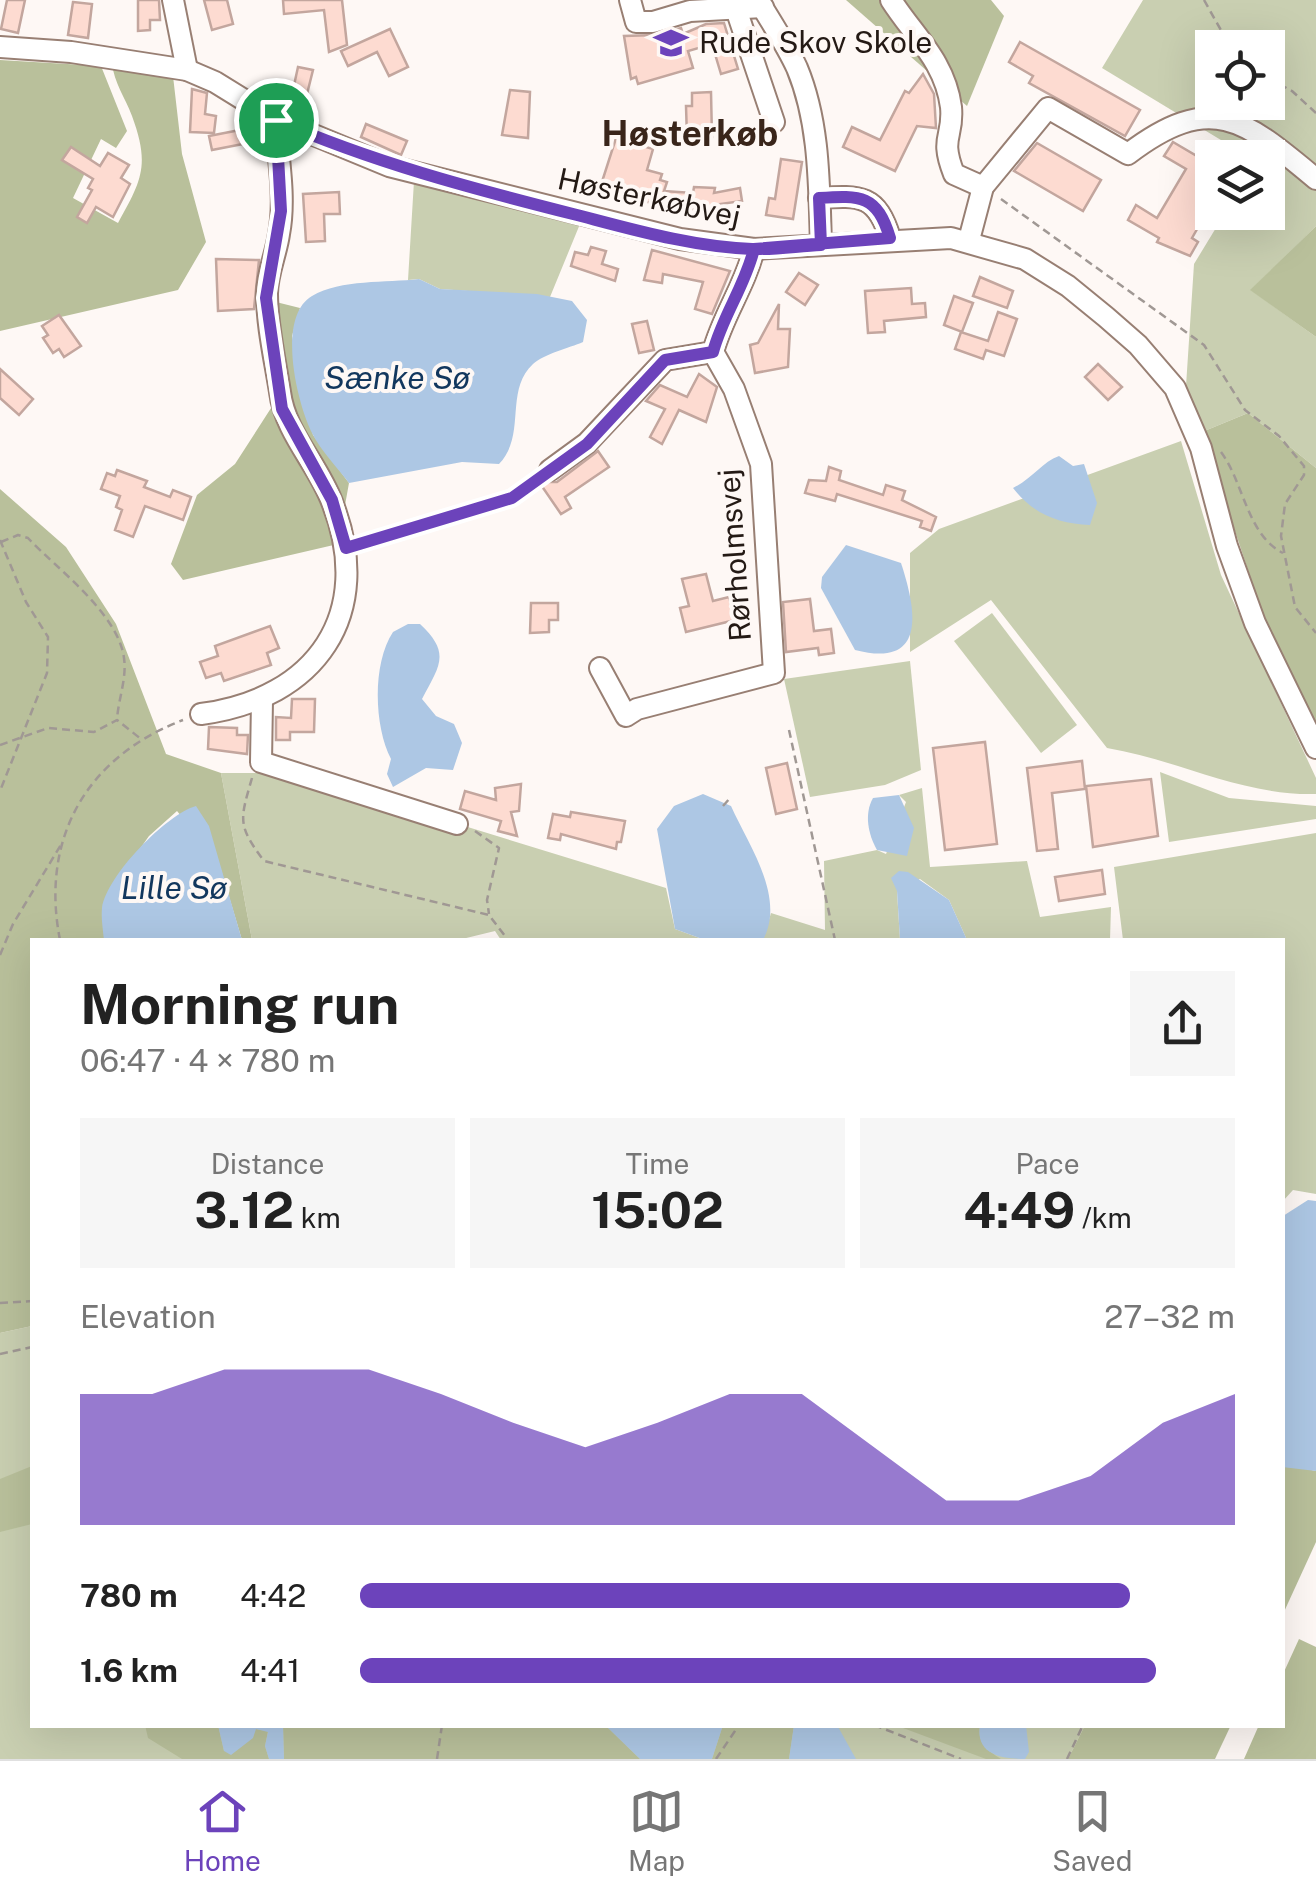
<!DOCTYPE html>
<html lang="en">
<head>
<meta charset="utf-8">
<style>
	:root { --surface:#fff; --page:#f6f6f6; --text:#222; --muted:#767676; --line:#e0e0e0; --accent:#6c43bb }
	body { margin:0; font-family:"Public Sans",sans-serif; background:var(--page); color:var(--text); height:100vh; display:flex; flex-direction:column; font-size:38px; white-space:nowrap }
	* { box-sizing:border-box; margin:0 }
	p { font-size:32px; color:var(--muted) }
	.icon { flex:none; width:55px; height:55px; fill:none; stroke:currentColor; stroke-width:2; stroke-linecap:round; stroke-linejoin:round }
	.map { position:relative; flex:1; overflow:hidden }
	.sheet { position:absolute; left:30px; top:938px; width:1255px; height:790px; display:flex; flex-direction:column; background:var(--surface); border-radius:0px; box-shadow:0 10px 40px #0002 }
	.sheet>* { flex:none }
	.controls { position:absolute; left:1195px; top:30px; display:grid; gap:20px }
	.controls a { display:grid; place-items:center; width:90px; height:90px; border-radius:0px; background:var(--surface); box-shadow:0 10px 40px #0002; font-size:50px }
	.pin { position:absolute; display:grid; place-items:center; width:85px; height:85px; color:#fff; margin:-42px; border:5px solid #fff; border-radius:50%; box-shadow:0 2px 10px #0007 }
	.round { display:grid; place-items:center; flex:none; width:105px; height:105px; border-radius:0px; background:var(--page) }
	.overview { display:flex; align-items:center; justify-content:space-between; height:170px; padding:0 50px }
	h1 { font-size:55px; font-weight:700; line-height:75px }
	.figures { display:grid; grid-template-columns:repeat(3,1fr); gap:15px; height:170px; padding:10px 50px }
	.figures div { display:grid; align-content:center; border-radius:0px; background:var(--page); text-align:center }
	.figures b { font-size:50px; font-weight:700 }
	.figures small { font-size:28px; font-weight:400 }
	.figures p { font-size:28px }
	.chart { height:280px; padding:20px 50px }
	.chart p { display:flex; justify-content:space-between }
	.chart svg { width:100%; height:180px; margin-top:10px; fill:var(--accent); opacity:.7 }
	ul { padding:0 50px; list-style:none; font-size:32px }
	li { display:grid; grid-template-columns:160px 120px 1fr; align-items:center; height:75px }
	li i { height:25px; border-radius:12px; background:var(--accent) }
	.tab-bar { display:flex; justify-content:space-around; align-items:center; height:140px; border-top:2px solid var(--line); background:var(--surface); font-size:28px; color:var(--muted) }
	.tab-bar a { display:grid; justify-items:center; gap:5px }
	.tab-bar .active { color:var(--accent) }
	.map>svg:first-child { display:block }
	.green { fill:#c9cfb1; fill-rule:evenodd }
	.forest { fill:#b9c09b }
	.water { fill:#adc7e4 }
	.building { fill:#fddbd1; stroke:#c3a69e; stroke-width:2.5 }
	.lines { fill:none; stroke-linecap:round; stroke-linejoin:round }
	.minor-casing { stroke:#987f73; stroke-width:24 }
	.path { stroke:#a09894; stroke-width:2.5; stroke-dasharray:8 5; stroke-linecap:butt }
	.minor { stroke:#fff; stroke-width:20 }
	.route-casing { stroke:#fff; stroke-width:20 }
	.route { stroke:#6c43bb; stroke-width:12 }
	.labels { text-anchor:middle; stroke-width:8; stroke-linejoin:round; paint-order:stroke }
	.poi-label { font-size:30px; fill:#241a15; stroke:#fef8f5; text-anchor:start }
	.street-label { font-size:30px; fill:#241a15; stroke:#fef8f5 }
	.water-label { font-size:32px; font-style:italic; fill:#12375e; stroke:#fef8f5 }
	.quarter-label { font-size:35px; font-weight:bold; fill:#39251a; stroke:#fef8f5 }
</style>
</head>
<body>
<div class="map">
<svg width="1316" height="1759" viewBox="0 0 1316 1759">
	<rect width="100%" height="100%" fill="#fef8f5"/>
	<!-- green -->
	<g class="green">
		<path d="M1143 0H1316V226L1251 290 1316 337V468L1248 413 1202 432 1186 386 1194 264 1225 213 1268 212V158L1249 157 1102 68ZM1212 48H1268V102H1212Z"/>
		<polygon points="414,181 580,224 550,297 440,289 419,279 408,280"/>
		<path d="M1181 441 1221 575 1316 778V794C1242 796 1179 760 1107 748L991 600 910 652V553L939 529Z"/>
		<polygon points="992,613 1077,725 1041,753 954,641"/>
		<polygon points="910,661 921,770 885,785 810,797 784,679"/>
		<polygon points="1160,772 1229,798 1316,806 1316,819 1169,842"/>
		<polygon points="221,773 292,773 666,888 675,929 705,940 501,940 495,931 458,940 252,940"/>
		<polygon points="922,788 930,867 1027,861 1040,917 1111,907 1110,940 967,940 949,900 920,879 897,891 900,940 763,940 771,913 825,930 824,861 877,850 886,854 906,802 899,795"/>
		<polygon points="1316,833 1316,1194 1293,1190 1283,1201 1282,940 1123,940 1114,867"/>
		<polygon points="32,1326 32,1725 1085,1725 1068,1759 0,1759 0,1333"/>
	</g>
	<!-- forest -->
	<g class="forest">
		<polygon points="846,0 991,0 1004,16 967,106"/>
		<path d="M0 60 101 66 127 131 116 148 101 139 73 198 118 223C142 180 150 165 132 116 125 97 114 83 112 63L173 76 182 154 206 242 178 290 0 331Z"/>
		<polygon points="1316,226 1316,337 1250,290"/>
		<polygon points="272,301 300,308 292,336 313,435 349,483 338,544 183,580 171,564 197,495 235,464 273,405"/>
		<polygon points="1248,413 1316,468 1316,729 1263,615 1202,432"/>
		<polygon points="0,489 66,547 116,624 166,754 221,773 252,940 242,940 218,860 177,811 149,836 130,863 104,940 32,940 32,1326 0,1333"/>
		<polygon points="1288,1465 1316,1471 1316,1542 1283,1614 1282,1467"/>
		<polygon points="32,1466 32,1524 0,1532 0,1479"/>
		<polygon points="1299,1639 1316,1647 1316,1759 1244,1759 1259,1725 1282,1725 1283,1674"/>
		<polygon points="145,1725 218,1725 224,1751 255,1729 268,1731 265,1746 269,1759 182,1759 148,1738"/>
		<polygon points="283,1725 605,1725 640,1759 284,1759"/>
		<polygon points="723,1725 794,1725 789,1759 712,1759"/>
		<path d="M895 1725H980C977 1743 987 1750 1001 1759H986Z"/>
		<polygon points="1085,1725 1231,1725 1215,1759 1068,1759"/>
	</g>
	<!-- water -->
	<g class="water">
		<path d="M419 279 440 289 537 294 572 301 587 320 583 342C569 348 544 354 533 364 504 391 527 435 499 464L462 462 349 483C337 467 321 451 312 433 297 403 276 317 312 296 341 279 386 283 419 279Z"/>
		<path d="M1059 456 1073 466 1084 464 1097 503 1090 525C1058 524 1032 513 1013 488 1032 479 1042 462 1059 456Z"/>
		<path d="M846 545 901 563C916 609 928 669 855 650L821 588 822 577Z"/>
		<path d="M408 624H420C451 653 440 665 422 699L436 716 454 724 462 743 453 770 426 768 393 787 387 774 391 759C374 726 372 664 393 632Z"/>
		<path d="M703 794 731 806C749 846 786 897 763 940H705L675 929 657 829 674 806Z"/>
		<path d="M899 795 914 828 907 856 877 850C868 834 864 814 873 798Z"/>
		<path d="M196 806 209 826 242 940H104C103 930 101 918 102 908 107 875 167 814 196 806Z"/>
		<polygon points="899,871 908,872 949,900 967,940 900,940 897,891 891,878"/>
		<polygon points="1308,1200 1316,1201 1316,1471 1282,1467 1283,1216"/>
		<polygon points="218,1725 283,1725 284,1759 269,1759 265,1746 268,1732 256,1729 253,1738 231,1755 224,1751"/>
		<polygon points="605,1725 723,1725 712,1759 640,1759"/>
		<polygon points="794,1725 837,1725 856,1759 789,1759"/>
		<path d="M980 1725H1026L1029 1752 1025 1759C1002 1759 975 1755 980 1725Z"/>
	</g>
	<!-- building -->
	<g class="building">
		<polygon points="7,0 25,0 18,33 1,29"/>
		<polygon points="138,0 159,0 160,20 150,20 150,30 138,31"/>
		<polygon points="204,0 227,0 233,24 212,30"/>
		<polygon points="283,0 342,0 347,45 329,52 324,10 284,14"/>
		<polygon points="73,2 92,4 88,38 68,35"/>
		<polygon points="724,23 738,69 721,74 712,44 688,51 693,68 638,84 636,77 631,79 624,36 656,35 681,28 683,34 706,24"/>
		<polygon points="390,29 408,67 389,76 377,52 348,66 341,51"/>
		<polygon points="1020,42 1140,110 1125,136 1029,83 1033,76 1009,62"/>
		<polygon points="298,67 313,70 302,114 272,101 276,86 293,90"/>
		<polygon points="923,74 934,94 936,128 917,126 895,171 843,147 852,127 880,140 905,91 909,93"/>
		<polygon points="192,89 207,93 205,114 216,116 214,133 190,132"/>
		<polygon points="510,90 530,92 528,138 502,135"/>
		<polygon points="711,92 712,137 687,138 686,106 692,106 692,93"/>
		<polygon points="366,124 407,141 401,155 361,137"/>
		<polygon points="245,129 248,143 212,150 209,136"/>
		<polygon points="616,138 653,149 647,170 662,174 660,180 667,182 664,191 693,193 694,187 715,188 714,193 740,188 742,201 713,205 713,210 668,208 600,188"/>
		<polygon points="1173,142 1202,159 1212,154 1212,203 1192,238 1198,242 1190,256 1157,242 1159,238 1128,220 1136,205 1157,218 1186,169 1164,156"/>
		<polygon points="1037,143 1101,180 1083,211 1014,171"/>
		<polygon points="71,147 100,166 108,153 129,165 121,178 130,184 113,217 96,207 87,223 77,217 92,190 88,188 93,179 62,160"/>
		<polygon points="781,159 802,162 793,219 766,215 769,198 775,199"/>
		<polygon points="339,192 340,214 324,214 325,241 306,242 303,194"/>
		<polygon points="591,247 606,251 602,264 618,269 615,281 571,266 575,252 588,255"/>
		<polygon points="652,250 730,271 712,314 695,309 703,282 663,274 662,283 644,280"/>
		<polygon points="216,259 259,260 254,309 218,311"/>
		<polygon points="799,273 818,285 805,305 786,292"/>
		<polygon points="980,277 1013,291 1007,308 973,296"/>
		<polygon points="911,288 912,304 925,303 926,317 884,321 885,332 868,333 865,291"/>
		<polygon points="954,296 973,303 962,332 944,325"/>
		<polygon points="779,304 778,329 790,329 788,367 755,373 750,345 758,343"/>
		<polygon points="998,312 1017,319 1004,356 986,350 983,359 955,349 961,332 988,341"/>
		<polygon points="59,315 81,346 64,357 59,349 53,353 43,338 48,335 42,326"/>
		<polygon points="647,321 654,350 639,353 632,324"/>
		<polygon points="1098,364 1122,387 1108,400 1085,377"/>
		<polygon points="0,369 33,399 19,415 0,398"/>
		<polygon points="699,374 717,387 706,422 679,410 662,444 650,437 665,409 646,401 660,385 687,397"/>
		<polygon points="598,451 609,467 565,497 571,508 561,514 539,482 557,482"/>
		<polygon points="829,467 841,471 839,480 883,495 886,485 905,491 902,500 936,517 931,531 920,527 922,521 837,494 835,501 805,493 809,480 826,481"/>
		<polygon points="117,470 147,481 144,487 170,497 173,490 191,497 183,520 145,506 133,537 115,530 122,510 116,507 120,496 101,489 107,473 115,476"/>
		<polygon points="706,574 713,601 729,597 735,620 686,632 680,608 689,606 682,579"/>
		<polygon points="810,599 814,631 831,629 834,653 819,655 818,648 786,652 783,602"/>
		<polygon points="531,603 558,603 558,620 549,620 549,632 530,633"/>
		<polygon points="270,626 279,648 267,653 271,665 224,681 221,673 206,678 200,662 218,656 215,646"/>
		<polygon points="292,699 315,699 314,732 290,732 290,740 276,740 276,717 291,718"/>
		<polygon points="209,727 237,728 237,735 248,735 247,754 208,749"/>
		<polygon points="985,742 997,844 945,850 933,748"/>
		<polygon points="1082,761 1085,789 1052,793 1058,849 1037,851 1027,768"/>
		<polygon points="787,763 797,809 776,814 766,768"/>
		<polygon points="1151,779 1158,836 1093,847 1086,786"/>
		<polygon points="521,784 519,811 511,812 517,836 498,831 501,821 460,809 465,791 496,800 495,788"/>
		<polygon points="571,812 625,821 621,842 617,842 616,849 561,834 560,840 548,838 553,814 570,817"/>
		<polygon points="1102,870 1105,894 1059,901 1055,877"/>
	</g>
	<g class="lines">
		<!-- minor casing -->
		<g class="minor-casing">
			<g id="minor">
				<polyline points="173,0 187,70"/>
				<polyline points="630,0 636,22 653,22 690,11 763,7"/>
				<path d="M758 0C771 22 786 44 797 68 820 123 819 186 821 245"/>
				<path d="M891 0C914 36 945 61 951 107 954 138 939 136 954 174L983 187"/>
				<polyline points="736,9 774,122"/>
				<polyline points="0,47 71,52 187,70 215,82 275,119 389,166 680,239 754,249 951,238 1025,259 1068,286 1106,317 1138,345 1175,388 1201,448 1227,546 1255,623 1316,748"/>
				<path d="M819 198C861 195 877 195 890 238"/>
				<path d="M969 240 983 187 1048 108 1128 154C1211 91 1244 119 1316 179"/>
				<path d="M550 470 587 443 665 360 713 352C723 315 745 286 754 249"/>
				<polyline points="600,668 626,716 637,709 774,673 761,464 734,389 713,352"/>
				<polyline points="262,700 261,762 457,824"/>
				<path d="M201 714C316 699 376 614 332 502 318 464 285 433 280 392 275 360 267 326 267 294 267 273 276 255 279 234 286 198 278 156 275 119"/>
			</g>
		</g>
		<!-- path -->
		<g class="path">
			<polyline points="1204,0 1231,48"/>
			<polyline points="1268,78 1292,91 1316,113"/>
			<polyline points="1001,199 1204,345 1245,410 1279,436 1304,466 1304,475 1285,504 1281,536 1295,607 1316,633"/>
			<path d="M1221 452C1244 483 1247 535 1283 553"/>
			<polyline points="0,540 26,602 48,637 47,673 0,791"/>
			<path d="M1 542 18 535 28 538C57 569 118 613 124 658 127 679 118 700 117 720"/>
			<path d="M363 544C422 528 487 517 537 480"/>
			<polyline points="789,730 835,940"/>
			<polyline points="0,745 48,728 94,732 117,720 141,739"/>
			<path d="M252 778C240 820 237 825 264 861L489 915 508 940"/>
			<polyline points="723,806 730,798"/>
			<polyline points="475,831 499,848 487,900 489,914"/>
			<path d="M60 940C40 839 86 757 183 720"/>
			<polyline points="0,955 13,924 62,843"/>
			<polyline points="0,1303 32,1301"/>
			<polyline points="0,1354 32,1347"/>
			<polyline points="874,1725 961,1759"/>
			<polyline points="437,1759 442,1725"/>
			<polyline points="716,1759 739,1725"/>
			<polyline points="1067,1759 1083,1725"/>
		</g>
		<!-- minor -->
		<use href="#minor" class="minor"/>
	</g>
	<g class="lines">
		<!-- route casing -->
		<g class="route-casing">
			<path id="route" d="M276 120 281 211 266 298 282 409 332 500 346 548 512 498 587 444 665 360 713 352C723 315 745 286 754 249L890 238C877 195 861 195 819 198L821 245C798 246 775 250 752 249 692 247 631 229 573 214 470 188 372 162 276 120"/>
		</g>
		<!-- route -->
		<use href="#route" class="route"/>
	</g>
	<!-- icons -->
	<defs>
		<g id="school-bare" transform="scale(2.7)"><path d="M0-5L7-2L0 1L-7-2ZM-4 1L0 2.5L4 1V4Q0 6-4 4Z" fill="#6c43bb" stroke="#fef8f5" stroke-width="2.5" paint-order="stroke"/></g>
	</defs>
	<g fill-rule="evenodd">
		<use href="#school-bare" x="671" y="43"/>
	</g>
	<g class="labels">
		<!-- poi labels -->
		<g class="poi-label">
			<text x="699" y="53">Rude Skov Skole</text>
		</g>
		<!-- street labels -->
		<g class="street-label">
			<text transform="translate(649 198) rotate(12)" y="10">Høsterkøbvej</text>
			<text transform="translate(735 555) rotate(-94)" y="10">Rørholmsvej</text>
		</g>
		<!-- water labels -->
		<g class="water-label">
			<text x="397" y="389">Sænke Sø</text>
			<text x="174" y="899">Lille Sø</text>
		</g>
		<!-- quarter labels -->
		<g class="quarter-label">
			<text x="690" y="146">Høsterkøb</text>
		</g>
	</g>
</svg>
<div class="controls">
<a><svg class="icon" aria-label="locate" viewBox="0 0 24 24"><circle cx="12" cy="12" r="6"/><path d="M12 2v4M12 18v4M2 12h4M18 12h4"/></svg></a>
<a><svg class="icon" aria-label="layers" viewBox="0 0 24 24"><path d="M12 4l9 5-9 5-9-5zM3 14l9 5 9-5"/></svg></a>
</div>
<div class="pin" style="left:276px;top:120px;background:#1e9e55"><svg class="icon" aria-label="arrive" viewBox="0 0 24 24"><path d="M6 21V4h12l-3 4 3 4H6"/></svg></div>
<section class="sheet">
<div class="overview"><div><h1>Morning run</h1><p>06:47 · 4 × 780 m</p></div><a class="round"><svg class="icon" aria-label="share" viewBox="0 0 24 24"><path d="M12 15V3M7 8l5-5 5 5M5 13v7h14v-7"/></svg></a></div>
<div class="figures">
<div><p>Distance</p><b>3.12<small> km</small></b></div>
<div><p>Time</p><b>15:02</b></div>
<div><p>Pace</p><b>4:49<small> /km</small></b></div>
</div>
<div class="chart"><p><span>Elevation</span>27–32 m</p>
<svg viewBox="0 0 160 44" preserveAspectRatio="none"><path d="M0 44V12L10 12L20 6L30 6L40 6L50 12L60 19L70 25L80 19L90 12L100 12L110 25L120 38L130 38L140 32L150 19L160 12V44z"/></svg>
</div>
<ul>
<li><b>780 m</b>4:42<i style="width:88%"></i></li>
<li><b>1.6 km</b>4:41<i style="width:91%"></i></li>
</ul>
</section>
</div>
<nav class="tab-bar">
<a class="active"><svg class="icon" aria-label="home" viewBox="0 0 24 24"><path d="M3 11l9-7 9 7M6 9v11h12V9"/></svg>Home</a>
<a><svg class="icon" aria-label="map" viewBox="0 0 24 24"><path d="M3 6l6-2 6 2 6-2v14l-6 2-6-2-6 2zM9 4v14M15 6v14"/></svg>Map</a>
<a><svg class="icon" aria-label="saved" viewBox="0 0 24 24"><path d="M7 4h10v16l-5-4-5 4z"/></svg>Saved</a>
</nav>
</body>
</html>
